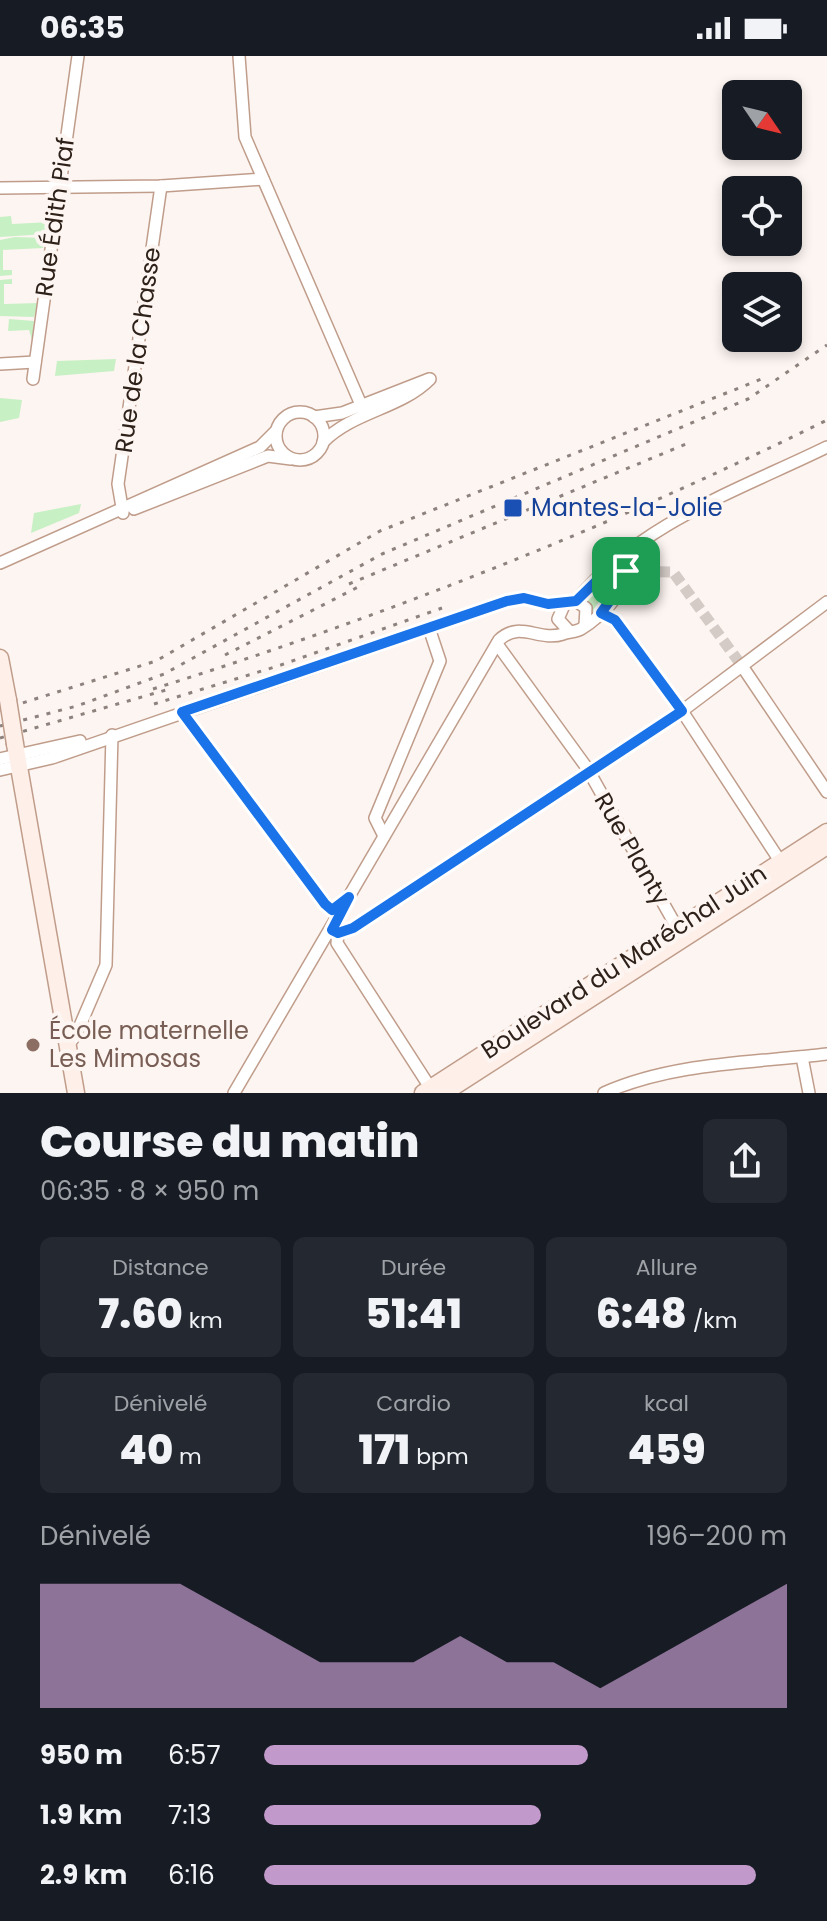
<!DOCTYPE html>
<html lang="fr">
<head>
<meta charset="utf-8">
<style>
	:root { --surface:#171b24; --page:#242831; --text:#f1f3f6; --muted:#9ea1a6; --accent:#c199ca }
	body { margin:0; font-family:Poppins,sans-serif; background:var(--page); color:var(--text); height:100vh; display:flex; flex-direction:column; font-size:30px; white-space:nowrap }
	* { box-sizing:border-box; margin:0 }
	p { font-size:26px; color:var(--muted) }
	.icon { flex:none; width:44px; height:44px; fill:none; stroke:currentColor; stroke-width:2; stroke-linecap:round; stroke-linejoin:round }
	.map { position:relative; height:1037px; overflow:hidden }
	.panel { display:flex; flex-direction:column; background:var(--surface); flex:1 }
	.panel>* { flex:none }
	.needle { width:52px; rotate:125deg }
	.controls { position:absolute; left:722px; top:24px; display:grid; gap:16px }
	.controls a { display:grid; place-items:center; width:80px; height:80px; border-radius:12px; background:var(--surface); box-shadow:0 4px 12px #0003; font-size:40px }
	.pin { position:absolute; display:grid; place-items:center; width:68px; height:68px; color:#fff; margin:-34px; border-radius:16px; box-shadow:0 4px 12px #0006 }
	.round { display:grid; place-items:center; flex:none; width:84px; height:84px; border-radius:12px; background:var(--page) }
	.headline { display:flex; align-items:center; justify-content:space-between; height:136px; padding:0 40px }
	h1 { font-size:44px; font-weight:800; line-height:60px }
	.metrics { display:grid; grid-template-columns:repeat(3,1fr); gap:12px; height:136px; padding:8px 40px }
	.metrics div { display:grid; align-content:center; border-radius:12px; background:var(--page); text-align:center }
	.metrics b { font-size:40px; font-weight:800 }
	.metrics small { font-size:22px; font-weight:400 }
	.metrics p { font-size:22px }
	.chart { height:224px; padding:16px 40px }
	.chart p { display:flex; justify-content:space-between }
	.chart svg { width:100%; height:144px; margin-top:8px; fill:var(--accent); opacity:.7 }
	ul { padding:0 40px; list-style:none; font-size:26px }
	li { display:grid; grid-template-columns:128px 96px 1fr; align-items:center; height:60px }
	li i { height:20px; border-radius:10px; background:var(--accent) }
	.status { display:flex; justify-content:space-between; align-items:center; height:56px; padding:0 40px; background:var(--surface); direction:ltr }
	.status svg { height:22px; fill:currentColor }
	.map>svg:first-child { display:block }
	.green { fill:#c8f0c5 }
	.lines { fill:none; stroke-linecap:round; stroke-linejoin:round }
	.street-tunnel { stroke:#d4cbc6; stroke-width:11; stroke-dasharray:11 5.5; stroke-linecap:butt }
	.street-casing { stroke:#c09d8b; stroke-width:14 }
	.secondary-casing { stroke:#c09d8b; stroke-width:19 }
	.street { stroke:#fff; stroke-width:11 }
	.secondary { stroke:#feefe8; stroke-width:16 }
	.rail { stroke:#8d827d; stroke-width:3; stroke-dasharray:4 8; stroke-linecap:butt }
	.secondary-bridge-casing { stroke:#c09d8b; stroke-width:19; stroke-linecap:butt }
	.secondary-bridge { stroke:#feefe8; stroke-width:16 }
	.route-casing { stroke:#fff; stroke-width:16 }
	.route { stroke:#1a73e8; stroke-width:10 }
	.transit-dot { fill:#1a4fb4; stroke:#fdf5f1; stroke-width:3 }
	.education-dot { fill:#8d6e63; stroke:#fdf5f1; stroke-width:3 }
	.labels { text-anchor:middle; stroke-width:8; stroke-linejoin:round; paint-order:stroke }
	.street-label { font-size:24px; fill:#2e211a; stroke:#fdf5f1 }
	.transit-label { font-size:24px; fill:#164399; stroke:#fdf5f1; text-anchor:start }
	.education-label { font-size:24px; fill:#785e54; stroke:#fdf5f1; text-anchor:start }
</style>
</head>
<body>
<div class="status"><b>06:35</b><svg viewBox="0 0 49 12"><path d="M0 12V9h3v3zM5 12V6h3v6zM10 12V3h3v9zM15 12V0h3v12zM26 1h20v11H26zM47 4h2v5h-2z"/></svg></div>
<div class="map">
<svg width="827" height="1037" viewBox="0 0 827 1037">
	<rect width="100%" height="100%" fill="#fdf5f1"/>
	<!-- green -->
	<g class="green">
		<polygon points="11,160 12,168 50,166 47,178 0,181 0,161"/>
		<polygon points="15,181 46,182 43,192 3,194 3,214 12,214 12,219 0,220 0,184"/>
		<polygon points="12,223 12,228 4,228 4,248 38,247 34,261 0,260 0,224"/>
		<polygon points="9,263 34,265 32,284 29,274 8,275"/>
		<polygon points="116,303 114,315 55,320 57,305"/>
		<polygon points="0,342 22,344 19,362 0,366"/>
		<polygon points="81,448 79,457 31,477 34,457"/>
		<polygon points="620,512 610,540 594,559 586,542"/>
	</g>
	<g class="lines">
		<!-- street-tunnel -->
		<polyline class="street-tunnel" points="626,515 673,516 742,610"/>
		<!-- street casing -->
		<g class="street-casing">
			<g id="street">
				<polyline points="239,0 245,81 365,358"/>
				<polyline points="0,132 161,130 263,123"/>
				<polyline points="0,308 35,306"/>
				<polyline points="33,323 78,0"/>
				<circle cx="300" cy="380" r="24"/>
				<polyline points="314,361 342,357 429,323"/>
				<path d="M323 386C354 355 400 353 430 323"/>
				<polyline points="134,453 268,400 291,403"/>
				<polyline points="123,457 118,428 161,130"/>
				<polyline points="0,507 260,391 276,375"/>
				<polyline points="576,545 586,552 585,569"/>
				<polyline points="565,547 558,563 569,575"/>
				<polyline points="601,557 615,564 682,655 780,805"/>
				<polyline points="497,588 587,712 680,877"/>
				<polyline points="742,610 827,736"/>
				<polyline points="182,656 325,848 332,854 347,843"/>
				<polyline points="0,703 80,685"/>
				<path d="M0 714 52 702 507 545 524 542 548 548 576 545C640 467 739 434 827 391"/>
				<polyline points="384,780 375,762 440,605 429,572"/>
				<polyline points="332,874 338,877 353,872 682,655 827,546"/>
				<polyline points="338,877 337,887 433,1036"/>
				<polyline points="68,989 76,979 106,909 112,679"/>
				<polyline points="802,1001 809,1037"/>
				<path d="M234 1037 499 584C520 564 539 586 563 578 568 576 576 576 581 573 601 561 640 525 623 499"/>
				<path d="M604 1037C674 1006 753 1007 827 998"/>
			</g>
		</g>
		<!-- secondary casing -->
		<g class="secondary-casing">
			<g id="secondary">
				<polyline points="0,602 8,644"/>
				<polyline points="15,688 76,1037"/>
				<polyline points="423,1037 827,776"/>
				<polyline points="444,1037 827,790"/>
			</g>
		</g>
		<!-- street -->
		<use href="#street" class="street"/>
		<!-- secondary -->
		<use href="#secondary" class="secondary"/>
		<!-- rail -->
		<g class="rail">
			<polyline points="349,528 686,388"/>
			<polyline points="225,599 364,528"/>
			<path d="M153 633C383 561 611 471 827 364"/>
			<polyline points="154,648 278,610 442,552"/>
			<polyline points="0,654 156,605 380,475 764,322"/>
			<polyline points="0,670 77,650 164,618 382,498 748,343 827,289"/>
			<polyline points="0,682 166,634"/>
		</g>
		<!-- secondary-bridge casing -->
		<g class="secondary-bridge-casing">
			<polyline id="secondary-bridge" points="8,644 15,688"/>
		</g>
		<!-- secondary-bridge -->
		<use href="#secondary-bridge" class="secondary-bridge"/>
	</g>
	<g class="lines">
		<!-- route casing -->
		<g class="route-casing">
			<polygon id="route" points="623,499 627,504 624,525 601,557 615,564 682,655 353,872 338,877 332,874 349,841 332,854 325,848 182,656 507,545 524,542 548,548 576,545"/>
		</g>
		<!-- route -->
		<use href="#route" class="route"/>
	</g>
	<!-- markers -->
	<rect class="transit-dot" x="503" y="442" width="20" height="20" rx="4"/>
	<circle class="education-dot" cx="33" cy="989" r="8"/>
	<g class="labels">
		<!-- street labels -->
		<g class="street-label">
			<text transform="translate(55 161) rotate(-82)" y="8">Rue Édith Piaf</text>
			<text transform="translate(138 294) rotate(-82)" y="8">Rue de la Chasse</text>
			<text transform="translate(632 793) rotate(60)" y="8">Rue Planty</text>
			<text transform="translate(624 906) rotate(-33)" y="8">Boulevard du Maréchal Juin</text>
		</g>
		<!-- transit labels -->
		<g class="transit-label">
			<text x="531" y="460">Mantes-la-Jolie</text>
		</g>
		<!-- education labels -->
		<g class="education-label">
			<text x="49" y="983">École maternelle<tspan x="49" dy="28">Les Mimosas</tspan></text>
		</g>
	</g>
</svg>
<div class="controls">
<a><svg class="needle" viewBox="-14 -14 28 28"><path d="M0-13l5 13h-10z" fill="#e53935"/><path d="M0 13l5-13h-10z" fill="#9ea1a6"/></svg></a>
<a><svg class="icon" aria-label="locate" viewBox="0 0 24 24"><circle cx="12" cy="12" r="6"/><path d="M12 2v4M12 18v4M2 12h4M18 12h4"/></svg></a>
<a><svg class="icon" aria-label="layers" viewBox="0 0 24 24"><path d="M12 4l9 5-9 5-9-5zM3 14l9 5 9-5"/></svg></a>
</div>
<div class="pin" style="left:626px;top:515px;background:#1e9e55"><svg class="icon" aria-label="arrive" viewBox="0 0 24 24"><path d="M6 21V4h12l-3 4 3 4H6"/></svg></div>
</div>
<section class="panel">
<div class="headline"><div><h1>Course du matin</h1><p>06:35 · 8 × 950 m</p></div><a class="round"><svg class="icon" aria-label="share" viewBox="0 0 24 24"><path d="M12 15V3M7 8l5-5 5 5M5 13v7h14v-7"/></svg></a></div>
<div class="metrics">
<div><p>Distance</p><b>7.60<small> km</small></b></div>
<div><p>Durée</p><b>51:41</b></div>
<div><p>Allure</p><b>6:48<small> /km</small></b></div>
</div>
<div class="metrics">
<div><p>Dénivelé</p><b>40<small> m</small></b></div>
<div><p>Cardio</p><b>171<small> bpm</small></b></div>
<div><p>kcal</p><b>459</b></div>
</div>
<div class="chart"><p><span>Dénivelé</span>196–200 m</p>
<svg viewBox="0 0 160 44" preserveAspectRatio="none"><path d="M0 44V6L10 6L20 6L30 6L40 14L50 22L60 30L70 30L80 30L90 22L100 30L110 30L120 38L130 30L140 22L150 14L160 6V44z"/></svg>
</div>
<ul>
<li><b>950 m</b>6:57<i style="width:62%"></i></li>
<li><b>1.9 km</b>7:13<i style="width:53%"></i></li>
<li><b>2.9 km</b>6:16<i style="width:94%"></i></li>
</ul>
</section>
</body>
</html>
